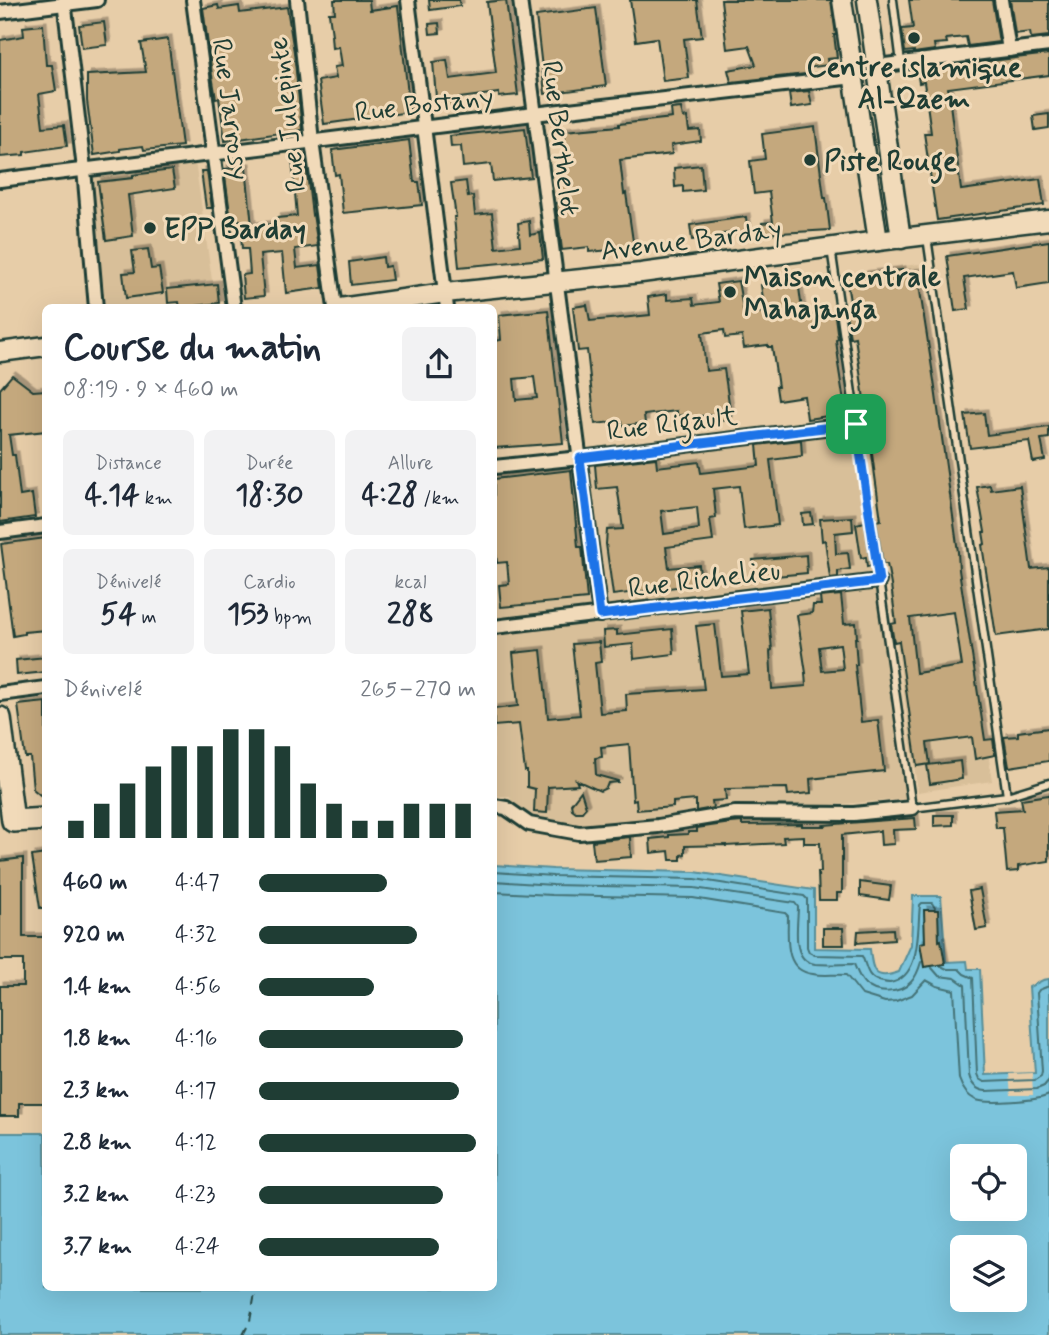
<!DOCTYPE html>
<html lang="fr">
<head>
<meta charset="utf-8">
<style>
	:root { --surface:#fff; --page:#f2f2f3; --text:#1f2937; --muted:#747a83; --accent:#1f3d34 }
	body { margin:0; font-family:Mynerve,sans-serif; background:var(--page); color:var(--text); height:100vh; display:flex; flex-direction:column; font-size:26px; white-space:nowrap }
	* { box-sizing:border-box; margin:0 }
	p { font-size:23px; color:var(--muted) }
	.icon { flex:none; width:38px; height:38px; fill:none; stroke:currentColor; stroke-width:2; stroke-linecap:round; stroke-linejoin:round }
	.map { position:relative; flex:1; overflow:hidden }
	.drawer { position:absolute; left:42px; top:304px; width:455px; height:987px; display:flex; flex-direction:column; background:var(--surface); border-radius:10px; box-shadow:0 7px 28px #0002 }
	.drawer>* { flex:none }
	.tools { position:absolute; left:950px; top:1144px; display:grid; gap:14px }
	.tools a { display:grid; place-items:center; width:77px; height:77px; border-radius:10px; background:var(--surface); box-shadow:0 7px 28px #0002; font-size:35px }
	.pin { position:absolute; display:grid; place-items:center; width:60px; height:60px; color:#fff; margin:-30px; border-radius:14px; box-shadow:0 4px 10px #0006 }
	.round { display:grid; place-items:center; flex:none; width:74px; height:74px; border-radius:10px; background:var(--page) }
	.head { display:flex; align-items:center; justify-content:space-between; height:119px; padding:0 21px }
	h1 { font-size:38px; font-weight:700; line-height:52px }
	.stats { display:grid; grid-template-columns:repeat(3,1fr); gap:10px; height:119px; padding:7px 21px }
	.stats div { display:grid; align-content:center; border-radius:10px; background:var(--page); text-align:center }
	.stats b { font-size:30px; font-weight:700 }
	.stats small { font-size:19px; font-weight:400 }
	.stats p { font-size:19px }
	.chart { height:196px; padding:14px 21px }
	.chart p { display:flex; justify-content:space-between }
	.chart svg { width:100%; height:126px; margin-top:7px; stroke:var(--accent); stroke-width:6 }
	ul { padding:0 21px; list-style:none; font-size:23px }
	li { display:grid; grid-template-columns:112px 84px 1fr; align-items:center; height:52px }
	li i { height:18px; border-radius:9px; background:var(--accent) }
	.map>svg:first-child { display:block }
	.built { fill:#d8bf99 }
	.water { fill:#7cc4dc; stroke:#578e99; stroke-width:2; fill-rule:evenodd }
	.pier { fill:#e7cda8 }
	.lines { fill:none; stroke-linecap:round; stroke-linejoin:round }
	.shore { stroke:#447377; stroke-width:2 }
	.ferry { stroke:#284a45; stroke-width:2; stroke-dasharray:9 7; stroke-linecap:butt }
	.building { fill:#c4a87d; stroke:#1f3d34; stroke-width:2; fill-rule:evenodd; filter:url(#shadow) }
	.lane-casing { stroke:#1f3d34; stroke-width:11 }
	.street-casing { stroke:#1f3d34; stroke-width:18 }
	.secondary-casing { stroke:#1f3d34; stroke-width:23 }
	.primary-casing { stroke:#1f3d34; stroke-width:26 }
	.lane { stroke:#f1dab9; stroke-width:6 }
	.street { stroke:#f1dab9; stroke-width:12 }
	.secondary { stroke:#f1dab9; stroke-width:18 }
	.primary { stroke:#f1dab9; stroke-width:21 }
	.route-casing { stroke:#fff; stroke-width:14 }
	.route { stroke:#1a73e8; stroke-width:9 }
	.poi-dot { fill:#1f3d34; stroke:#f1dab9; stroke-width:2.5 }
	.labels { text-anchor:middle; stroke-width:6; stroke-linejoin:round; paint-order:stroke }
	.poi-label { font-size:28px; font-weight:bold; fill:#1f3d34; stroke:#f1dab9; text-anchor:start }
	.street-label { font-size:28px; fill:#1f3d34; stroke:#f1dab9 }
</style>
</head>
<body>
<div class="map">
<svg width="1049" height="1335" viewBox="0 0 1049 1335">
	<defs>
		<filter id="shadow"><feDropShadow dx="3.5" dy="-3.5" stdDeviation="0" flood-color="#0004"/></filter>
	</defs>
	<rect width="100%" height="100%" fill="#e7cda8"/>
	<filter id="ink" filterUnits="userSpaceOnUse"><feTurbulence type="fractalNoise" baseFrequency=".0143" numOctaves="2"/><feDisplacementMap in="SourceGraphic" scale="14" xChannelSelector="R" yChannelSelector="G"/><feConvolveMatrix kernelMatrix="1 2 1 2 8 2 1 2 1" color-interpolation-filters="sRGB"/></filter>
	<g filter="url(#ink)">
		<!-- built -->
		<g class="built">
			<polygon points="195,161 212,280 166,286 169,308 106,308 88,176"/>
			<polygon points="919,264 992,781 918,792 844,274"/>
			<polygon points="851,429 866,500 907,799 716,814 601,828 523,818 509,796 494,796 494,475"/>
		</g>
		<!-- water -->
		<path class="water" d="M494 865 553 869 695 872 814 890V948L870 949C872 971 874 981 899 972L911 945 913 896H941L946 962 967 961 968 969H980L985 1075 1035 1073 1029 987 1043 980 1049 979V1335H0V1133H45L46 1288H494ZM962 1157H1015V1209H962ZM962 1248H1015V1300H962Z"/>
		<!-- pier -->
		<polygon class="pier" points="1032,1073 1033,1095 1011,1095 1009,1074"/>
		<g class="lines">
			<!-- shore -->
			<g class="shore">
				<path d="M494 872 553 876 695 879 804 896 807 899V947L809 952 815 955 862 956C867 966 866 977 879 981 883 982 886 983 890 983 922 977 917 929 920 905L922 903H932L935 908"/>
				<path d="M494 881 553 885 694 888 795 903 798 907C798 924 790 961 815 964 828 965 841 964 854 964 857 971 859 978 865 984 876 995 900 994 911 982 916 977 919 969 921 962"/>
				<path d="M494 892 552 895 693 898 785 913 788 916C788 937 783 971 813 974 823 976 835 974 846 975L862 995 885 1002 896 1001 912 995 926 980 937 986 954 990 959 1079C962 1088 967 1096 976 1100 988 1104 1038 1101 1049 1095"/>
				<polyline points="941,966 947,969 959,969 964,974 973,978 977,1074 979,1079 984,1082 1035,1080 1041,1076 1042,1071 1037,993 1039,990 1049,986"/>
				<path d="M932 968 939 976 955 978 965 985 969 1075C971 1084 976 1090 986 1091L1037 1089 1044 1086 1049 1080"/>
			</g>
			<!-- ferry -->
			<polyline class="ferry" points="243,1335 250,1321 256,1288"/>
		</g>
		<!-- building -->
		<g class="building">
			<polygon points="334,0 369,0 370,10 398,6 410,112 324,124 318,81 336,78 334,67 342,66 339,47 332,48 331,35 332,35 329,13 335,13"/>
			<polygon points="429,0 459,0 460,6 430,10"/>
			<polygon points="506,0 518,95 499,97 499,93 451,99 452,107 437,109 433,62 447,60 450,79 496,73 487,2"/>
			<polygon points="630,0 697,0 702,37 684,39 689,78 663,81 657,38 636,41"/>
			<polygon points="721,0 831,0 836,35 834,35 837,58 827,59 828,65 806,68 806,74 731,82 728,70 756,65 749,46 727,49"/>
			<polygon points="909,0 992,0 999,42 968,46 966,37 946,39 947,43 934,44 935,50 914,53 914,51 905,52 902,29 913,28"/>
			<polygon points="1010,0 1049,0 1049,36 1031,38 1030,32 1015,34"/>
			<polygon points="218,5 219,9 239,6 240,13 287,7 294,52 302,130 225,141 219,98 216,99 212,75 203,8"/>
			<polygon points="596,8 606,86 545,94 536,16"/>
			<polygon points="104,22 107,45 82,48 79,25"/>
			<polygon points="439,23 440,33 430,34 429,24"/>
			<polygon points="43,25 46,65 52,65 56,91 39,94 43,127 64,125 67,146 24,152 24,155 0,157 0,40 24,36 23,27"/>
			<polygon points="168,39 182,146 144,150 143,146 120,149 120,151 94,155 87,101 87,75 146,72 141,43"/>
			<polygon points="1049,54 1049,75 948,88 961,190 1040,179 1044,205 937,220 924,133 931,133 924,82 919,83 917,70"/>
			<polygon points="809,91 812,105 791,108 789,93"/>
			<polygon points="681,108 683,118 687,117 689,131 700,130 701,141 671,145 672,154 620,160 624,194 626,193 634,248 589,252 589,247 562,250 556,203 561,202 558,169 568,168 564,131 619,126 619,124 672,118 671,109"/>
			<polygon points="1049,114 1049,128 1035,130 1033,116"/>
			<polygon points="815,127 824,198 826,198 830,230 763,234 762,223 773,222 769,192 754,194 750,161 765,159 762,134"/>
			<polygon points="525,128 531,177 493,181 491,164 463,167 461,146 451,147 450,136"/>
			<polygon points="409,140 414,182 419,182 422,205 343,213 339,174 335,175 332,150"/>
			<polygon points="305,156 312,215 313,214 318,246 295,249 297,268 320,265 323,288 286,293 282,253 260,255 264,296 244,298 242,275 250,274 248,249 242,249 240,220 231,221 224,169 246,167 252,226 277,224 277,218 297,216 292,158"/>
			<polygon points="701,165 703,190 683,192 683,186 675,187 674,168"/>
			<polygon points="172,170 175,188 128,195 133,236 106,240 98,182 133,178 133,175"/>
			<polygon points="201,171 207,171 212,208 206,208"/>
			<polygon points="466,181 468,197 473,196 475,215 492,213 496,248 520,245 518,223 529,221 530,235 540,233 543,259 459,267 454,217 456,217 451,183"/>
			<polygon points="746,217 748,232 723,234 723,237 692,240 690,225"/>
			<polygon points="1049,241 1049,283 1016,288 1013,271 964,278 969,309 955,311 947,256"/>
			<polygon points="148,249 151,269 159,268 163,293 126,298 123,273 135,272 132,251"/>
			<polygon points="383,257 384,267 390,266 392,280 351,285 349,262"/>
			<path d="M902 270V274L917 272 934 381 958 552 959 570 985 740 993 739 995 755 975 759 972 737 927 743 930 764 917 766 899 641 894 642 891 624 896 623 891 585 887 564H883L876 521 881 520 866 410 860 411 859 399H864L855 337 850 338 846 314 852 313 847 283 864 281V275ZM954 612 962 666 916 673 910 618Z"/>
			<polygon points="798,280 803,318 835,316 838,339 836,340 839,364 838,364 844,402 847,401 849,413 807,419 804,396 778,400 776,387 778,387 772,347 768,347 768,345 744,348 742,336 725,338 724,330 702,333 706,371 724,369 731,416 729,416 729,420 716,421 716,415 684,417 684,415 677,416 677,411 644,415 645,423 623,426 622,421 595,424 587,350 578,351 573,307 587,305 590,321 650,315 648,297 667,294 667,300 693,298 694,305 719,302 716,284 738,281 744,314 765,312 761,285"/>
			<polygon points="217,284 219,303 180,308 179,302 168,303 167,289"/>
			<path d="M548 310 563 443 494 448V341L501 340 499 315ZM534 377 537 398 516 400 514 379Z"/>
			<polygon points="12,375 33,391 46,390 46,431 9,435 12,455 15,455 20,496 32,494 35,517 0,522 0,389"/>
			<polygon points="984,413 987,435 1049,427 1049,438 1041,439 1045,460 1033,462 1029,441 970,448 965,415"/>
			<path d="M801 440 802 456 770 460 778 525 744 529 739 486 713 489 716 518 710 519 713 541 666 547 669 568 699 565 701 584 613 595 606 544 607 530 623 529 619 499 617 487 597 489 595 465 656 458 657 467 699 462 701 473 735 469 759 466 757 445ZM697 507 699 529 664 534 661 511Z"/>
			<polygon points="571,470 578,547 582,547 587,599 501,607 499,585 509,584 507,562 497,563 494,535 494,479"/>
			<polygon points="990,485 991,490 1020,486 1031,569 1049,567 1049,629 996,636 982,545 985,544 983,532 985,532 977,487"/>
			<polygon points="811,513 813,524 803,525 802,514"/>
			<polygon points="852,517 853,531 835,533 836,554 848,553 850,569 838,571 838,577 830,578 825,540 822,541 820,519"/>
			<polygon points="865,522 871,566 867,567 866,557 861,558 856,524"/>
			<polygon points="46,538 46,613 43,613 46,630 24,632 24,634 13,636 1,544"/>
			<polygon points="806,555 807,573 755,578 753,560"/>
			<path d="M841 595 844 624 856 623 857 638H855L857 665H855L861 722 878 720 884 771 810 779 811 793 788 795 787 788 725 789 726 800 712 801 713 808 696 811V800L673 802V807L637 810 636 800 633 801 629 744 601 747 602 757 595 758 596 775 618 781V782L608 783 606 788 600 791 576 780 578 785 548 787 547 813 534 812 535 789 527 787V771H525L519 724 494 726V709L518 706 513 653 541 650 548 718 580 715 572 644 599 642 601 662 595 663 600 713 627 711 626 694 704 689 696 626 715 624 721 676 749 674 741 611 768 608 772 650 770 651 772 689 806 686 805 673H806L797 615 812 613 813 605H821L820 597ZM840 644 843 669 822 671 819 647Z"/>
			<polygon points="672,629 674,654 634,659 633,644 604,647 603,631 617,630 617,635"/>
			<polygon points="46,657 46,672 17,675 16,660"/>
			<polygon points="46,702 46,800 33,789 30,757 25,757 18,705"/>
			<polygon points="1049,728 1049,761 1009,767 1004,737 1018,736 1018,732"/>
			<polygon points="960,761 962,779 930,784 927,765"/>
			<polygon points="581,791 586,807 582,812 576,812 572,809 571,804"/>
			<polygon points="1049,795 1049,861 1018,866 1018,871 1007,872 1003,828 996,828 994,811 1023,809 1021,799"/>
			<polygon points="934,815 953,815 953,825 934,826"/>
			<polygon points="915,818 916,829 893,830 894,844 881,845 880,831 842,835 842,893 837,893 837,900 819,900 818,872 821,872 820,843 804,843 804,836 783,837 784,843 726,846 726,845 685,846 685,854 681,855 681,860 670,860 669,851 651,853 650,839 669,837 669,835 688,834 688,832 697,832 697,828 731,823 742,822 742,825 802,824 802,826 825,826 824,825 848,823"/>
			<polygon points="630,837 631,857 594,860 592,841"/>
			<polygon points="46,854 46,908 40,908 32,856"/>
			<polygon points="23,858 23,937 46,937 46,1103 19,1103 19,1116 0,1116 0,986 23,986 23,960 0,960 0,861"/>
			<polygon points="860,882 891,886 889,900 860,896"/>
			<polygon points="980,889 987,928 976,930 969,891"/>
			<polygon points="924,910 938,910 939,941 941,940 945,964 924,967 920,943 925,942"/>
			<polygon points="823,928 843,928 844,945 823,945"/>
			<polygon points="893,929 894,940 857,943 858,931"/>
		</g>
		<g class="lines">
			<!-- lane casing -->
			<g class="lane-casing">
				<g id="lane">
					<polyline points="893,0 901,63"/>
					<polyline points="831,248 912,808 1007,796 927,237"/>
					<polyline points="1007,796 1049,783"/>
				</g>
			</g>
			<!-- street casing -->
			<g class="street-casing">
				<g id="street">
					<polyline points="64,0 84,169 96,308"/>
					<polyline points="193,0 234,308"/>
					<polyline points="297,0 312,141 335,308"/>
					<polyline points="408,0 447,308"/>
					<polyline points="520,0 600,615"/>
					<polyline points="1001,0 1009,50"/>
					<polyline points="0,12 97,0"/>
					<polyline points="877,66 1049,45"/>
					<polyline points="0,180 534,114 854,77"/>
					<polyline points="494,467 580,458 856,424"/>
					<polyline points="0,532 46,526"/>
					<polyline points="494,627 879,581"/>
					<polyline points="0,694 46,688"/>
					<polyline points="494,806 506,808 529,824 579,833 658,826 735,813 854,814 912,808"/>
				</g>
			</g>
			<!-- secondary casing -->
			<g class="secondary-casing">
				<g id="secondary">
					<polyline points="842,0 878,241"/>
					<polyline points="867,0 901,239"/>
					<polyline points="340,308 445,293 641,273 878,241 1049,220"/>
					<polyline points="0,352 46,346"/>
				</g>
			</g>
			<!-- primary casing -->
			<g class="primary-casing">
				<polyline id="primary" points="0,718 13,821 46,819"/>
			</g>
			<!-- lane -->
			<use href="#lane" class="lane"/>
			<!-- street -->
			<use href="#street" class="street"/>
			<!-- secondary -->
			<use href="#secondary" class="secondary"/>
			<!-- primary -->
			<use href="#primary" class="primary"/>
		</g>
	</g>
	<g class="lines" filter="url(#ink)">
		<!-- route casing -->
		<g class="route-casing">
			<polygon id="route" points="856,424 879,581 600,615 580,458"/>
		</g>
		<!-- route -->
		<use href="#route" class="route"/>
	</g>
	<!-- markers -->
	<g class="poi-dot">
		<circle cx="914" cy="38" r="7"/>
		<circle cx="810" cy="160" r="7"/>
		<circle cx="150" cy="228" r="7"/>
		<circle cx="730" cy="292" r="7"/>
	</g>
	<g class="labels">
		<!-- poi labels -->
		<g class="poi-label">
			<text x="914" y="76" text-anchor="middle">Centre islamique<tspan x="914" dy="32">Al-Qaem</tspan></text>
			<text x="824" y="170">Piste Rouge</text>
			<text x="164" y="238">EPP Barday</text>
			<text x="744" y="286">Maison centrale<tspan x="744" dy="32">Mahajanga</tspan></text>
		</g>
		<!-- street labels -->
		<g class="street-label">
			<text transform="translate(424 103) rotate(-7)" y="10">Rue Bostany</text>
			<text transform="translate(232 109) rotate(82)" y="10">Rue Jarrosy</text>
			<text transform="translate(286 115) rotate(-97)" y="10">Rue Julepinte</text>
			<text transform="translate(562 138) rotate(83)" y="10">Rue Berthelot</text>
			<text transform="translate(691 239) rotate(-7)" y="10">Avenue Barday</text>
			<text transform="translate(672 422) rotate(-7)" y="10">Rue Rigault</text>
			<text transform="translate(704 578) rotate(-7)" y="10">Rue Richelieu</text>
		</g>
	</g>
</svg>
<div class="tools">
<a><svg class="icon" aria-label="locate" viewBox="0 0 24 24"><circle cx="12" cy="12" r="6"/><path d="M12 2v4M12 18v4M2 12h4M18 12h4"/></svg></a>
<a><svg class="icon" aria-label="layers" viewBox="0 0 24 24"><path d="M12 4l9 5-9 5-9-5zM3 14l9 5 9-5"/></svg></a>
</div>
<div class="pin" style="left:856px;top:424px;background:#1e9e55"><svg class="icon" aria-label="arrive" viewBox="0 0 24 24"><path d="M6 21V4h12l-3 4 3 4H6"/></svg></div>
<section class="drawer">
<div class="head"><div><h1>Course du matin</h1><p>08:19 · 9 × 460 m</p></div><a class="round"><svg class="icon" aria-label="share" viewBox="0 0 24 24"><path d="M12 15V3M7 8l5-5 5 5M5 13v7h14v-7"/></svg></a></div>
<div class="stats">
<div><p>Distance</p><b>4.14<small> km</small></b></div>
<div><p>Durée</p><b>18:30</b></div>
<div><p>Allure</p><b>4:28<small> /km</small></b></div>
</div>
<div class="stats">
<div><p>Dénivelé</p><b>54<small> m</small></b></div>
<div><p>Cardio</p><b>153<small> bpm</small></b></div>
<div><p>kcal</p><b>288</b></div>
</div>
<div class="chart"><p><span>Dénivelé</span>265–270 m</p>
<svg viewBox="0 0 160 44" preserveAspectRatio="none"><path d="M5 44V38M15 44V32M25 44V25M35 44V19M45 44V12M55 44V12M65 44V6M75 44V6M85 44V12M95 44V25M105 44V32M115 44V38M125 44V38M135 44V32M145 44V32M155 44V32"/></svg>
</div>
<ul>
<li><b>460 m</b>4:47<i style="width:59%"></i></li>
<li><b>920 m</b>4:32<i style="width:73%"></i></li>
<li><b>1.4 km</b>4:56<i style="width:53%"></i></li>
<li><b>1.8 km</b>4:16<i style="width:94%"></i></li>
<li><b>2.3 km</b>4:17<i style="width:92%"></i></li>
<li><b>2.8 km</b>4:12<i style="width:100%"></i></li>
<li><b>3.2 km</b>4:23<i style="width:85%"></i></li>
<li><b>3.7 km</b>4:24<i style="width:83%"></i></li>
</ul>
</section>
</div>
</body>
</html>
